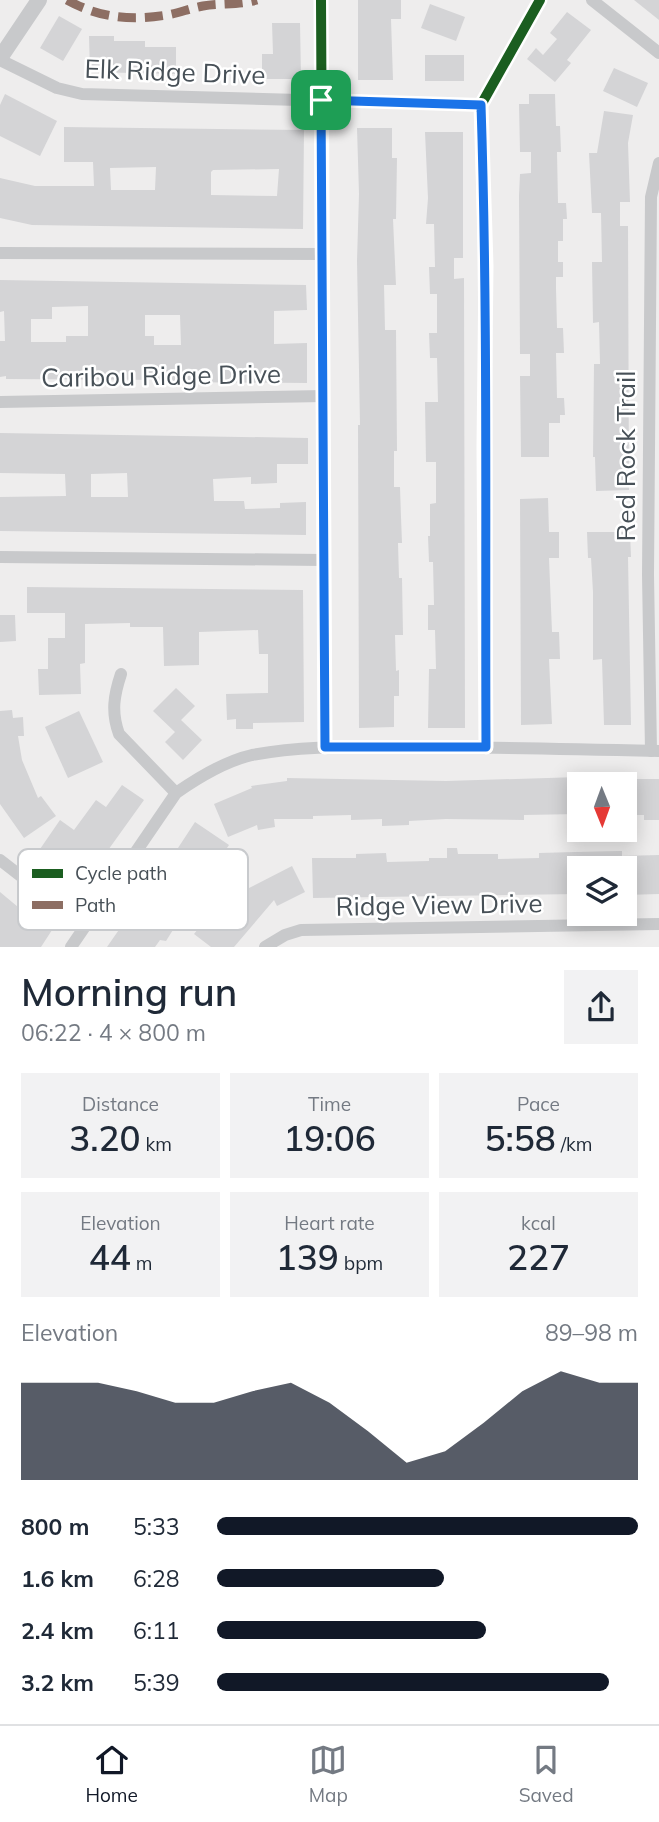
<!DOCTYPE html>
<html lang="en">
<head>
<meta charset="utf-8">
<style>
	:root { --surface:#fff; --page:#f2f2f3; --text:#1f2937; --muted:#747a83; --line:#e0e1e3; --accent:#111827 }
	body { margin:0; font-family:Mulish,sans-serif; background:var(--page); color:var(--text); height:100vh; display:flex; flex-direction:column; font-size:26px; white-space:nowrap }
	* { box-sizing:border-box; margin:0 }
	p { font-size:23px; color:var(--muted) }
	.icon { flex:none; width:38px; height:38px; fill:none; stroke:currentColor; stroke-width:2; stroke-linecap:round; stroke-linejoin:round }
	.map { position:relative; height:947px; overflow:hidden }
	.panel { display:flex; flex-direction:column; background:var(--surface); flex:1 }
	.panel>* { flex:none }
	.needle { width:46px; rotate:179deg }
	.controls { position:absolute; left:567px; top:772px; display:grid; gap:14px }
	.controls a { display:grid; place-items:center; width:70px; height:70px; border-radius:0px; background:var(--surface); box-shadow:0 4px 18px #0003; font-size:35px }
	.pin { position:absolute; display:grid; place-items:center; width:60px; height:60px; color:#fff; margin:-30px; border-radius:14px; box-shadow:0 4px 10px #0006 }
	.round { display:grid; place-items:center; flex:none; width:74px; height:74px; border-radius:0px; background:var(--page) }
	.summary { display:flex; align-items:center; justify-content:space-between; height:119px; padding:0 21px }
	h1 { font-size:38px; font-weight:600; line-height:52px }
	.metrics { display:grid; grid-template-columns:repeat(3,1fr); gap:10px; height:119px; padding:7px 21px }
	.metrics div { display:grid; align-content:center; border-radius:0px; background:var(--page); text-align:center }
	.metrics b { font-size:35px; font-weight:600 }
	.metrics small { font-size:19px; font-weight:400 }
	.metrics p { font-size:19px }
	.chart { height:196px; padding:14px 21px }
	.chart p { display:flex; justify-content:space-between }
	.chart svg { width:100%; height:126px; margin-top:7px; fill:var(--accent); opacity:.7 }
	ul { padding:0 21px; list-style:none; font-size:23px }
	li { display:grid; grid-template-columns:112px 84px 1fr; align-items:center; height:52px }
	li i { height:18px; border-radius:9px; background:var(--accent) }
	.tab-bar { display:flex; justify-content:space-around; align-items:center; height:98px; border-top:2px solid var(--line); background:var(--surface); font-size:19px; color:var(--muted) }
	.tab-bar a { display:grid; justify-items:center; gap:4px }
	.tab-bar .current { color:var(--accent) }
	.map>svg:first-child { display:block }
	.building { fill:#d4d4d6; fill-rule:evenodd }
	.lines { fill:none; stroke-linecap:round; stroke-linejoin:round }
	.minor { stroke:#c8c9cb; stroke-width:12 }
	.tertiary { stroke:#c8c9cb; stroke-width:16 }
	.quiet { stroke:#8d6e63; stroke-width:9; stroke-dasharray:18 9; stroke-linecap:butt }
	.cycleway-casing { stroke:#fff; stroke-width:15 }
	.cycleway { stroke:#1b5e20; stroke-width:10 }
	.route-casing { stroke:#fff; stroke-width:14 }
	.route { stroke:#1a73e8; stroke-width:9 }
	.labels { text-anchor:middle; stroke-width:5; stroke-linejoin:round; paint-order:stroke }
	.street-label { font-size:26px; fill:#475057; stroke:#fff }
	.key { fill:#fff; stroke:#c8cacd; stroke-width:2 }
	.key-label { font-size:19px; fill:#475057 }
</style>
</head>
<body>
<div class="map">
<svg width="659" height="947" viewBox="0 0 659 947">
	<rect width="100%" height="100%" fill="#eeeded"/>
	<!-- building -->
	<g class="building">
		<polygon points="358,0 401,0 401,19 391,19 393,80 358,80"/>
		<polygon points="634,0 659,0 659,20"/>
		<polygon points="430,4 465,17 456,41 421,28"/>
		<polygon points="567,12 591,30 567,60 571,63 555,82 527,59 536,48 543,55 557,39 550,33"/>
		<polygon points="59,16 82,29 63,61 40,48"/>
		<polygon points="272,23 300,23 301,79 262,79 262,54 273,54"/>
		<polygon points="89,36 114,36 114,41 145,41 145,47 176,47 176,74 90,72"/>
		<rect x="425" y="55" width="39" height="26"/>
		<polygon points="614,68 648,83 637,107 603,91"/>
		<polygon points="5,94 57,121 40,156 0,136 0,105"/>
		<polygon points="529,94 555,94 556,126 560,126 561,152 557,152 558,203 566,203 567,219 563,219 563,241 558,241 558,262 563,262 563,277 556,277 556,288 557,328 563,328 564,353 556,353 557,398 564,398 565,415 560,415 560,423 549,423 549,457 521,457 520,376 530,376 530,354 520,354 519,196 520,174 531,173 531,152 520,152 519,104 529,104"/>
		<polygon points="604,111 633,115 628,143 630,202 620,202 620,226 628,226 629,490 596,491 595,457 593,457 594,364 600,364 599,322 593,323 592,262 602,262 601,213 592,213 589,153 597,153"/>
		<path d="M64 127 304 130 303 229 32 225 0 218V178L35 186H94L93 162H64ZM156 167 155 190H111L110 168ZM279 169 277 196 211 195V172L213 170Z"/>
		<polygon points="357,128 392,128 392,158 397,158 396,219 393,219 396,285 384,285 385,330 396,330 397,451 394,451 394,487 400,487 401,517 402,543 398,543 399,578 402,578 403,635 395,635 396,671 399,670 399,696 394,696 394,727 359,728 358,425 360,425 357,261 359,194"/>
		<polygon points="425,132 463,132 463,258 454,258 454,279 464,278 465,728 428,728 429,669 436,669 435,630 428,630 428,605 434,605 433,562 429,562 428,536 430,536 430,504 436,503 436,462 426,462 425,402 438,402 437,358 430,358 429,333 437,333 437,294 430,294 429,267 435,267 434,224 426,224 428,198"/>
		<path d="M0 280 306 285 307 310 274 311V344L307 343V383L168 382V380L6 379V376L0 377V341H5L4 311 0 312ZM88 306V336H66V342H31V319H52V307ZM145 315H180L181 345H154V336H145Z"/>
		<path d="M0 433 308 438V464H277V483L251 484V477L213 479 214 501H244L245 509 280 508V503L306 502V535L0 531V497L66 496 65 474 0 473ZM127 473 128 497H91V474Z"/>
		<polygon points="548,498 549,532 559,532 559,558 549,558 552,632 559,632 560,659 549,659 552,724 521,725 520,499"/>
		<polygon points="587,532 630,532 631,557 628,557 631,725 604,725 602,659 593,660 593,592 591,558 588,558"/>
		<polygon points="27,587 303,590 304,722 253,723 253,729 236,729 236,719 227,720 226,694 268,693 268,654 259,654 258,630 199,632 199,665 164,666 163,627 130,627 130,623 85,624 85,663 80,664 81,694 39,695 38,669 48,669 48,638 65,638 65,613 27,613"/>
		<polygon points="0,615 15,615 16,641 0,642"/>
		<polygon points="176,688 195,706 181,720 202,740 183,760 165,742 175,732 153,711"/>
		<polygon points="12,710 13,718 23,717 24,736 18,736 22,760 38,798 41,796 56,816 24,838 0,804 0,711"/>
		<polygon points="79,711 103,762 68,778 45,727"/>
		<polygon points="579,777 579,814 524,815 524,820 446,819 409,821 409,825 382,826 382,819 351,820 351,815 313,816 313,819 274,819 275,827 258,830 257,825 228,837 214,804 252,788 251,786 287,781 287,778 446,781"/>
		<polygon points="625,779 659,779 659,820 644,820 644,815 625,815"/>
		<polygon points="122,785 144,800 83,885 38,852 60,820 74,830 96,800 106,807"/>
		<polygon points="195,822 229,845 214,867 208,864 189,893 173,918 176,921 176,925 166,941 160,940 155,947 107,947 141,898 161,874"/>
		<polygon points="447,848 457,848 458,854 498,854 498,859 539,858 539,853 575,852 622,851 622,856 659,855 659,894 625,895 625,868 579,868 579,894 313,898 312,858 356,858 356,854 386,853 387,862 429,861 429,858 447,858"/>
		<polygon points="292,866 305,892 277,906 274,900 234,947 211,947 194,934 218,904 216,902 238,878 249,888"/>
		<polygon points="0,892 30,917 52,930 41,947 0,947"/>
	</g>
	<g class="lines">
		<!-- minor -->
		<g class="minor">
			<polyline points="321,0 325,747"/>
			<polyline points="592,0 659,53"/>
			<polyline points="0,60 57,88 82,94 481,105"/>
			<polyline points="0,253 323,254"/>
			<polyline points="0,402 324,396"/>
			<polyline points="0,557 323,560"/>
			<path d="M121 674C114 695 111 712 119 734L176 793"/>
			<polyline points="486,747 484,446 486,266 481,105 540,0"/>
			<polyline points="651,751 648,575 651,197 659,163"/>
			<polyline points="0,860 85,926"/>
			<path d="M71 947 176 793C199 777 225 761 252 755 303 745 356 747 407 747 491 747 575 749 659 751"/>
			<polyline points="265,947 285,935 301,930 659,924"/>
		</g>
		<!-- tertiary -->
		<polyline class="tertiary" points="0,58 39,0"/>
		<!-- quiet -->
		<path class="quiet" d="M67 0C100 18 130 21 167 15 179 13 191 8 203 6 221 3 239 5 257 0"/>
		<!-- cycleway casing -->
		<g class="cycleway-casing">
			<g id="cycleway">
				<polyline points="321,0 325,747"/>
				<polyline points="486,747 484,446 486,266 481,105 540,0"/>
			</g>
		</g>
		<!-- cycleway -->
		<use href="#cycleway" class="cycleway"/>
	</g>
	<g class="lines">
		<!-- route casing -->
		<g class="route-casing">
			<path id="route" d="M321 100 481 105C488 319 485 533 486 747H325Z"/>
		</g>
		<!-- route -->
		<use href="#route" class="route"/>
	</g>
	<g class="labels">
		<!-- street labels -->
		<g class="street-label">
			<text transform="translate(175 72) rotate(2)" y="9">Elk Ridge Drive</text>
			<text transform="translate(161 376) rotate(-1)" y="9">Caribou Ridge Drive</text>
			<text transform="translate(626 456) rotate(-90)" y="9">Red Rock Trail</text>
			<text transform="translate(439 905) rotate(-1)" y="9">Ridge View Drive</text>
		</g>
	</g>
	<!-- legend -->
	<rect x="18" y="849" width="230" height="81" rx="10" class="key"/>
	<rect x="32" y="869" width="31" height="9" fill="#1b5e20"/>
	<rect x="32" y="901" width="31" height="8" fill="#8d6e63"/>
	<g class="key-label">
		<text x="75" y="880">Cycle path</text>
		<text x="75" y="912">Path</text>
	</g>
</svg>
<div class="controls">
<a><svg class="needle" viewBox="-14 -14 28 28"><path d="M0-13l5 13h-10z" fill="#e53935"/><path d="M0 13l5-13h-10z" fill="#747a83"/></svg></a>
<a><svg class="icon" aria-label="layers" viewBox="0 0 24 24"><path d="M12 4l9 5-9 5-9-5zM3 14l9 5 9-5"/></svg></a>
</div>
<div class="pin" style="left:321px;top:100px;background:#1e9e55"><svg class="icon" aria-label="arrive" viewBox="0 0 24 24"><path d="M6 21V4h12l-3 4 3 4H6"/></svg></div>
</div>
<section class="panel">
<div class="summary"><div><h1>Morning run</h1><p>06:22 · 4 × 800 m</p></div><a class="round"><svg class="icon" aria-label="share" viewBox="0 0 24 24"><path d="M12 15V3M7 8l5-5 5 5M5 13v7h14v-7"/></svg></a></div>
<div class="metrics">
<div><p>Distance</p><b>3.20<small> km</small></b></div>
<div><p>Time</p><b>19:06</b></div>
<div><p>Pace</p><b>5:58<small> /km</small></b></div>
</div>
<div class="metrics">
<div><p>Elevation</p><b>44<small> m</small></b></div>
<div><p>Heart rate</p><b>139<small> bpm</small></b></div>
<div><p>kcal</p><b>227</b></div>
</div>
<div class="chart"><p><span>Elevation</span>89–98 m</p>
<svg viewBox="0 0 160 44" preserveAspectRatio="none"><path d="M0 44V10L10 10L20 10L30 13L40 17L50 17L60 13L70 10L80 17L90 27L100 38L110 34L120 24L130 13L140 6L150 10L160 10V44z"/></svg>
</div>
<ul>
<li><b>800 m</b>5:33<i style="width:100%"></i></li>
<li><b>1.6 km</b>6:28<i style="width:54%"></i></li>
<li><b>2.4 km</b>6:11<i style="width:64%"></i></li>
<li><b>3.2 km</b>5:39<i style="width:93%"></i></li>
</ul>
</section>
<nav class="tab-bar">
<a class="current"><svg class="icon" aria-label="home" viewBox="0 0 24 24"><path d="M3 11l9-7 9 7M6 9v11h12V9"/></svg>Home</a>
<a><svg class="icon" aria-label="map" viewBox="0 0 24 24"><path d="M3 6l6-2 6 2 6-2v14l-6 2-6-2-6 2zM9 4v14M15 6v14"/></svg>Map</a>
<a><svg class="icon" aria-label="saved" viewBox="0 0 24 24"><path d="M7 4h10v16l-5-4-5 4z"/></svg>Saved</a>
</nav>
</body>
</html>
